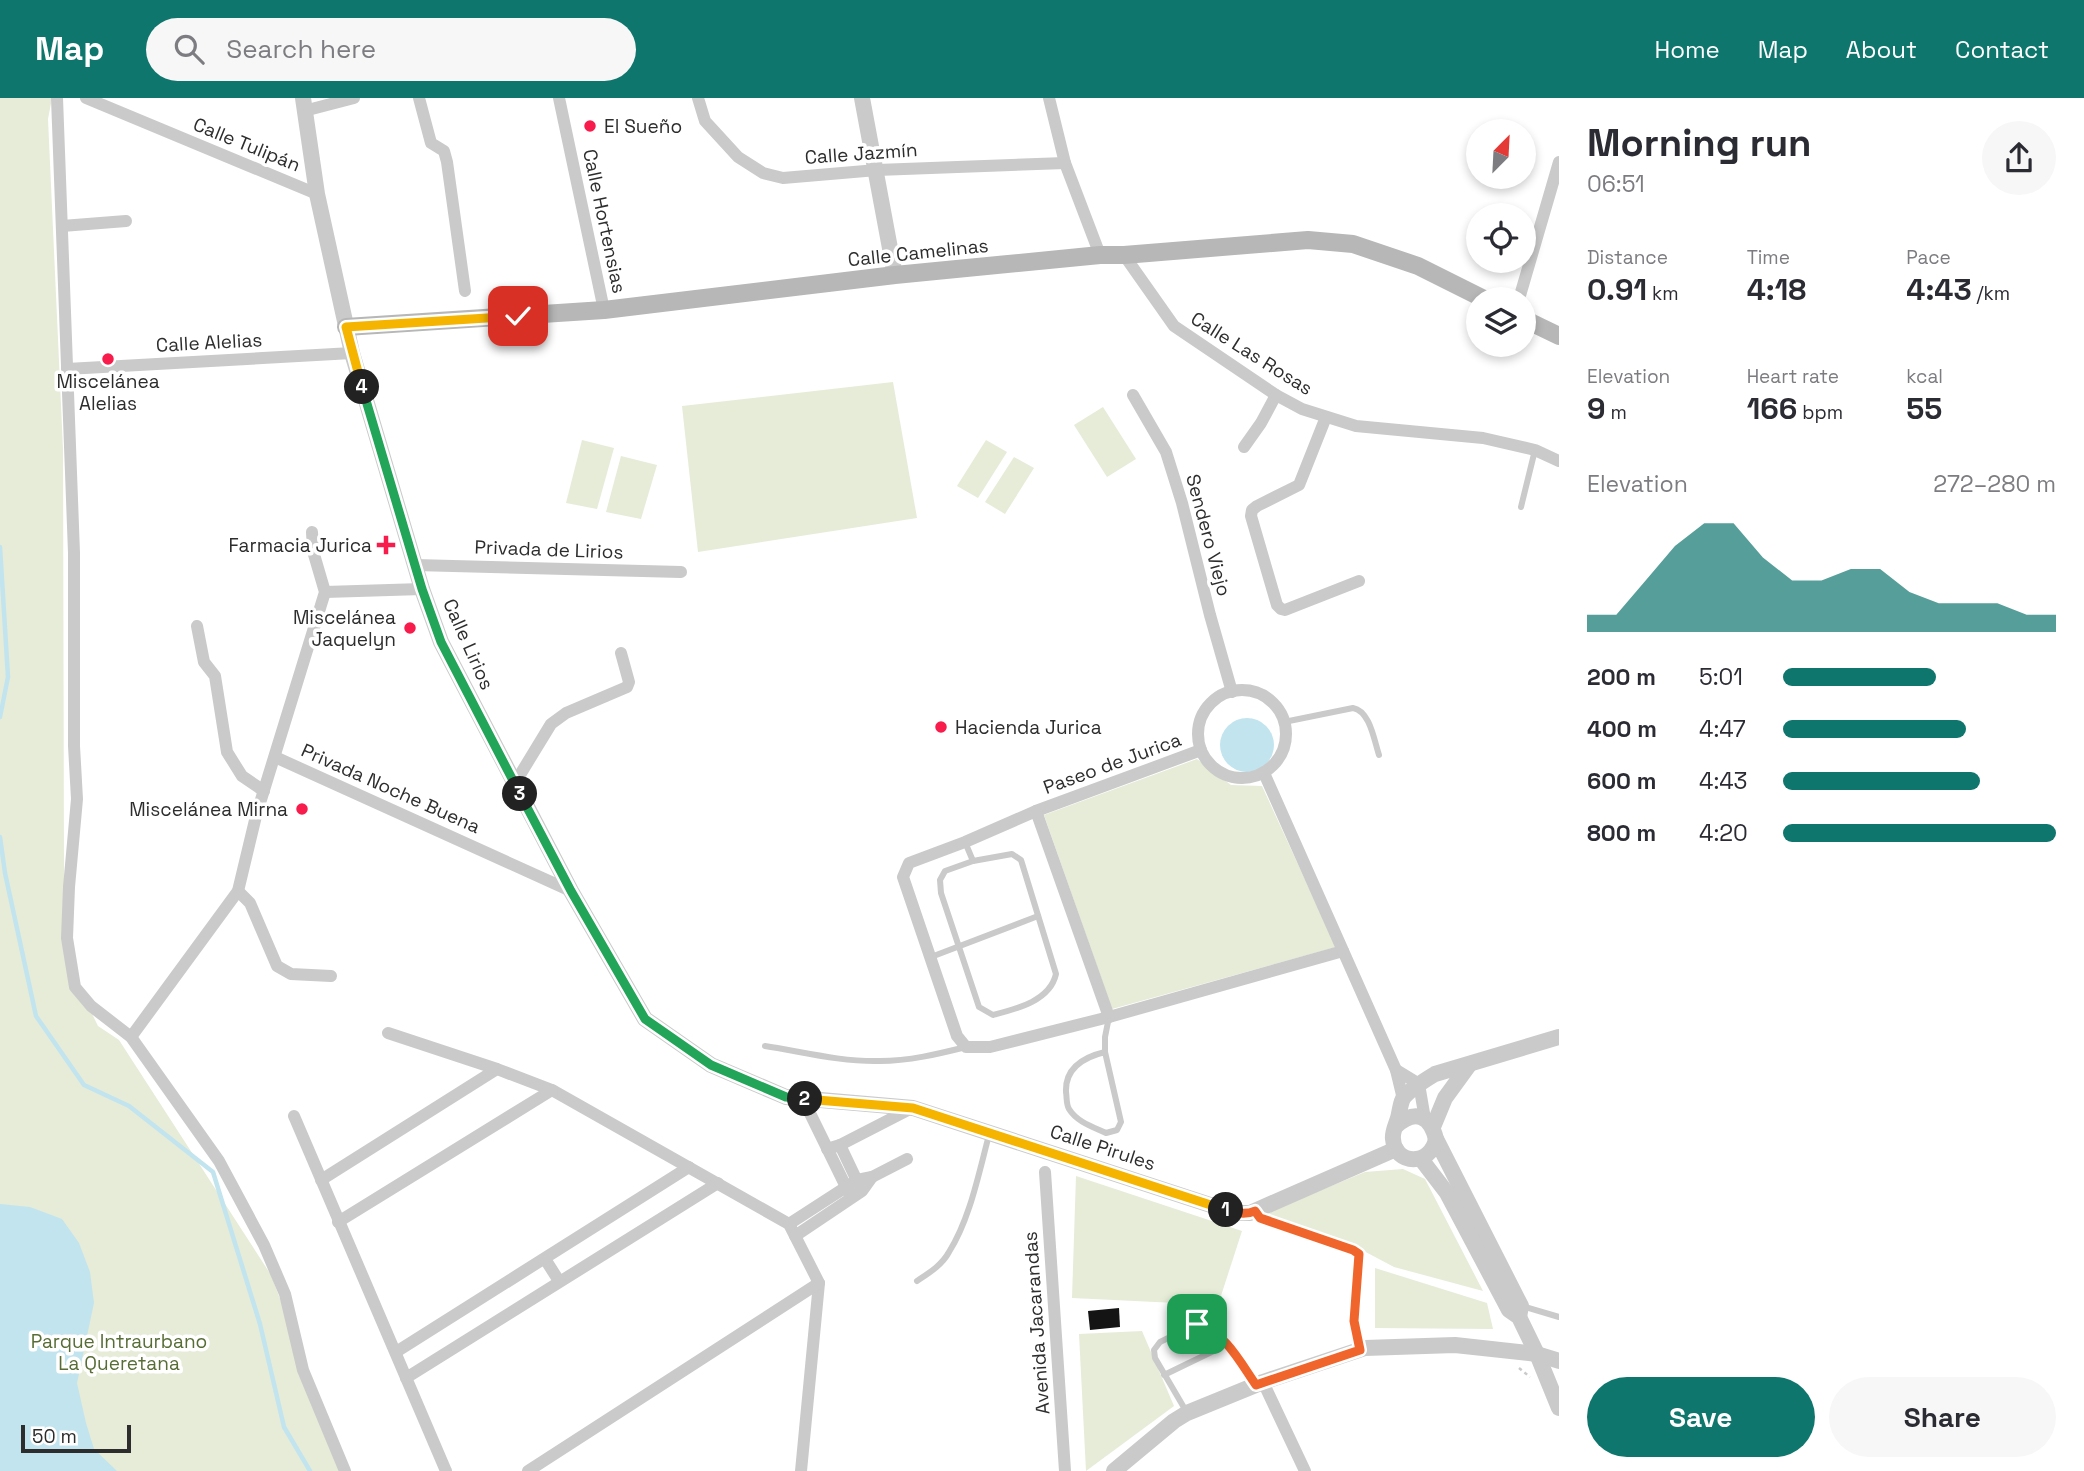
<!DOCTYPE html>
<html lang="en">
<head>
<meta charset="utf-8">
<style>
	:root { --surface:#fff; --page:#f7f7f7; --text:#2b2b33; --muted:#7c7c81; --accent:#0f766e }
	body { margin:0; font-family:"Space Grotesk",sans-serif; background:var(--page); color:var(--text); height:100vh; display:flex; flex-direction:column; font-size:26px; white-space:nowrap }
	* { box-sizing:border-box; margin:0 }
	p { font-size:23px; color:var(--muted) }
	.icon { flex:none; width:38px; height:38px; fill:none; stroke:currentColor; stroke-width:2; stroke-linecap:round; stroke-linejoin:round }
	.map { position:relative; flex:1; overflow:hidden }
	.side { display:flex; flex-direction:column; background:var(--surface); width:525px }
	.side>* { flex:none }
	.needle { width:46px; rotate:24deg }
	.buttons { position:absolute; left:1466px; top:21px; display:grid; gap:14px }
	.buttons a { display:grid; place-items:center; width:70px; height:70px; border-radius:50%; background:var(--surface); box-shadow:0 4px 10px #0003; font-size:35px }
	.scale { position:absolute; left:21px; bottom:18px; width:110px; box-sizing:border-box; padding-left:7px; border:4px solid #2d2d2d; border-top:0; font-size:19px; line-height:24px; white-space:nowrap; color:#2d2d2d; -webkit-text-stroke:5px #fff; paint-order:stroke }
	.pin { position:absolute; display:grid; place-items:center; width:60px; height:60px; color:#fff; margin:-30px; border-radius:14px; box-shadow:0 4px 10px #0006 }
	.km { position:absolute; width:35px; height:35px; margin:-18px; border-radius:50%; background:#222; color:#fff; font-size:19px; line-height:35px; text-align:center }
	.round { display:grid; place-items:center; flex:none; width:74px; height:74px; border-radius:37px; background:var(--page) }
	.summary { display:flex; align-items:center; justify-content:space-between; height:119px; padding:0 28px }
	h1 { font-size:38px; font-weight:800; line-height:52px }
	.stats { display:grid; grid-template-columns:repeat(3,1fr); gap:10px; height:119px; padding:7px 28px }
	.stats div { display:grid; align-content:center }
	.stats b { font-size:30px; font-weight:800 }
	.stats small { font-size:19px; font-weight:400 }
	.stats p { font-size:19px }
	.chart { height:196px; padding:14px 28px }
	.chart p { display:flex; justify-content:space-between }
	.chart svg { width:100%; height:126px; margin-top:7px; fill:var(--accent); opacity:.7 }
	.action { display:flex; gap:14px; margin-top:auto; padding:14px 28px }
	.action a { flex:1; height:80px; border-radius:42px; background:var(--accent); color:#fff; font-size:28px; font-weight:800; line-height:80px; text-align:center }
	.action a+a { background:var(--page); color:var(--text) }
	ul { padding:0 28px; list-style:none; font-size:23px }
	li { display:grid; grid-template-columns:112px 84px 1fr; align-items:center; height:52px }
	li i { height:18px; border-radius:9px; background:var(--accent) }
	header { display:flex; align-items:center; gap:42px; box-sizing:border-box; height:98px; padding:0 35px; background:var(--accent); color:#fff }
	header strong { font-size:33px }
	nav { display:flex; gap:38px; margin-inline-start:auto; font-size:24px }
	.search { width:490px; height:63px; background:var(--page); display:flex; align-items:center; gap:18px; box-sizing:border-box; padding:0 24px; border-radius:38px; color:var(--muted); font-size:26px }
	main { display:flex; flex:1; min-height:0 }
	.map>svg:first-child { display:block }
	.green { fill:#e6ecd8 }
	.water { fill:#c2e4ee }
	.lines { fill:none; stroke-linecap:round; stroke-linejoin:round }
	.stream { stroke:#c2e4ee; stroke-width:4.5 }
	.building { fill:#141414 }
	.path { stroke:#cacaca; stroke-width:2.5; stroke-dasharray:3.5 3.5; stroke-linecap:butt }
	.service { stroke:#cacaca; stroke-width:6 }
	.minor { stroke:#cacaca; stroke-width:12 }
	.tertiary { stroke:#cacaca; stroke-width:16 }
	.secondary { stroke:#b7b7b7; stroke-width:18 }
	.split-1-casing { stroke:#fff; stroke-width:14 }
	.split-2-casing { stroke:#fff; stroke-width:14 }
	.split-3-casing { stroke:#fff; stroke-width:14 }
	.split-4-casing { stroke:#fff; stroke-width:14 }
	.split-5-casing { stroke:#fff; stroke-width:14 }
	.split-1 { stroke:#f0652b; stroke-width:9 }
	.split-2 { stroke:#f5b400; stroke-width:9 }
	.split-3 { stroke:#22a559; stroke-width:9 }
	.split-4 { stroke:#22a559; stroke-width:9 }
	.split-5 { stroke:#f5b400; stroke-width:9 }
	.poi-dot { fill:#f71c4c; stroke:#fff; stroke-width:2.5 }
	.labels { text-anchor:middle; stroke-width:7; stroke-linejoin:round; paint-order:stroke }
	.poi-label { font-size:19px; fill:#2d2d2d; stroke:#fff; text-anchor:end }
	.street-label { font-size:19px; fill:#2d2d2d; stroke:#fff }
	.park-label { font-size:19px; fill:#586d36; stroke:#fff }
</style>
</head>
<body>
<header>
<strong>Map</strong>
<div class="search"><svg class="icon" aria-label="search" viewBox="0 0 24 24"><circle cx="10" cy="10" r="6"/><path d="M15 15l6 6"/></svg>Search here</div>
<nav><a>Home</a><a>Map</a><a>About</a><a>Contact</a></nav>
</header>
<main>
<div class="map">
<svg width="1559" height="1373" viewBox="0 0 1559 1373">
	<rect width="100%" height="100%" fill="#fff"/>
	<!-- green -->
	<g class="green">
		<polygon points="0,0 52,0 48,21 63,351 64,777 77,885 98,928 119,942 271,1177 345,1373 0,1373"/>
		<polygon points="893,284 917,420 698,454 682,308"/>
		<polygon points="1103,309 1136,361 1107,379 1074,327"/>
		<polygon points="582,342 614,350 597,411 566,405"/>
		<polygon points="986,342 1007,354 978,400 957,388"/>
		<polygon points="621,358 657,367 641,421 606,414"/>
		<polygon points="1014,359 1034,370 1005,416 985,404"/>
		<polygon points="1197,661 1231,687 1262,688 1336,849 1112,911 1044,717"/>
		<polygon points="1403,1071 1425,1081 1483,1193 1394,1169 1360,1151 1269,1116 1273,1112 1365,1074"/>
		<polygon points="1076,1078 1242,1133 1218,1207 1072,1200"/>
		<polygon points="1375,1170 1487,1205 1493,1231 1375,1230"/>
		<polygon points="1142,1233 1174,1308 1086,1373 1079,1236"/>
	</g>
	<!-- water -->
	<g class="water">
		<circle cx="1247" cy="647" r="27"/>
		<polygon points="0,1106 30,1109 62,1121 79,1145 90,1174 94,1205 77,1285 86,1325 94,1351 117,1373 0,1373"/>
	</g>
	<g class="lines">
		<!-- stream -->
		<g class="stream">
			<polyline points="0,449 8,579 0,619"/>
			<polyline points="0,739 5,775 36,918 84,987 129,1008 213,1074 260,1226 284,1329 310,1373"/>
		</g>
	</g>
	<!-- building -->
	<polygon class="building" points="1119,1210 1120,1229 1090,1232 1088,1213"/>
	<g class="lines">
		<!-- path -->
		<g class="path">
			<polyline points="1268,1123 1353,1152 1359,1155 1354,1223 1358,1237"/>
			<polyline points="1519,1270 1530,1279"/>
		</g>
		<!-- service -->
		<g class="service">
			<polyline points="1521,409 1535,352"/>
			<path d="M1284 624 1353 610C1370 613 1374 642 1379 657"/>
			<polyline points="965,744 973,763"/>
			<path d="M1012 756 1021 762 1056 876C1050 903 1016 911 993 917L979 909 941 795 940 782 945 773 973 763Z"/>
			<polyline points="931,859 1038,818"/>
			<path d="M765 948C803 954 841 964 880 963 909 963 938 956 966 949"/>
			<path d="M1105 954C1084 959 1065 970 1066 994 1067 1000 1066 1006 1069 1011 1077 1024 1093 1029 1106 1035L1117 1032 1121 1024 1105 954V939L1109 919"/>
			<path d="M917 1183C929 1175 942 1167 949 1154 970 1121 979 1074 989 1037"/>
			<polyline points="1522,1208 1559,1219"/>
			<polyline points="1164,1277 1228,1246"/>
			<path d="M1186 1313 1155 1260 1154 1252 1160 1244 1197 1226C1225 1234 1239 1263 1255 1285"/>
		</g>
		<!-- minor -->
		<g class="minor">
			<polyline points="57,0 74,455 74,648 77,701 69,789 67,840 75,889 91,908 131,939 219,1063 264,1147 285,1196 303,1272 345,1373"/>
			<polyline points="86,0 317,96"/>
			<polyline points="419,0 431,45 444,53 447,64 465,193"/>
			<polyline points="559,0 604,212"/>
			<polyline points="698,0 705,23 738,59 763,75 783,80 877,72 1065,65"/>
			<polyline points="1049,0 1065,65 1100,157"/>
			<polyline points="304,13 354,0"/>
			<polyline points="62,128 126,123"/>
			<polyline points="1124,157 1174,228 1276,297 1302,311 1356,328 1483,340 1535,352 1559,363"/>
			<polyline points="1519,201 1559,64"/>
			<polyline points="67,271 352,255"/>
			<polyline points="1133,297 1166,354 1182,405 1210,517 1232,594"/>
			<polyline points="1326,319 1299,387 1257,408 1252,412 1251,418 1277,507 1281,511 1285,512 1359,483"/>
			<polyline points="1244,349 1261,325 1276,297"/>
			<polyline points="415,467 681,474"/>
			<polyline points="325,494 422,491"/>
			<polyline points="197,528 204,564 215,578 227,654 242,678 264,693"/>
			<circle cx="1242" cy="636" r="44"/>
			<polyline points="1201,652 1036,713 965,744 909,765 903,779 957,938 966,949 990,949 1109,919 1343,853"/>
			<polyline points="275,659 571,793"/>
			<polyline points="1264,675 1396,972 1403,1001"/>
			<polyline points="515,685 551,626 566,615 627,589 629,584 621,555"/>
			<polyline points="1036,713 1109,919"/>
			<polyline points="238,793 250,805 277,868 291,876 331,878"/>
			<polyline points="388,935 497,971 552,992 789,1126 819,1185 801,1373"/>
			<polyline points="131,939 238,793 256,718 325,494 313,453 312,434"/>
			<polyline points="1396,972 1419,986 1425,1021"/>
			<polyline points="803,1001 851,1099"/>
			<path d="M294 1018C344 1137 395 1255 446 1373"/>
			<polyline points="840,1047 859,1087"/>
			<polyline points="827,1051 840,1047 912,1010"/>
			<polyline points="1045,1074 1065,1373"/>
			<polyline points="321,1082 497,971"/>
			<polyline points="338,1124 552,992"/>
			<polyline points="789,1126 857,1082 872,1079 907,1061"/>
			<polyline points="795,1138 862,1093 872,1079"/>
			<polyline points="545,1161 559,1183"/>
			<polyline points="396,1254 689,1069"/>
			<polyline points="406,1280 718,1085"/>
			<polyline points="1263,1284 1305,1373"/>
			<polyline points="528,1373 819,1185"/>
		</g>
		<!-- tertiary -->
		<g class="tertiary">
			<polyline points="303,0 317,96 352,255 422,491 441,544 571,793 645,921 711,967 786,999 913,1010 1235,1115 1250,1115 1396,1051"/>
			<polyline points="862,0 895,177"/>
			<path d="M1396 1028C1415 1011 1430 1017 1436 1041L1521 1208 1519 1219"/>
			<polyline points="1433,1029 1445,1000 1469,967"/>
			<path d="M1436 1041C1431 1068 1395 1068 1393 1041 1392 1034 1396 1027 1398 1020 1400 1014 1400 1004 1404 999 1412 990 1425 982 1435 976L1559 939"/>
			<polyline points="1421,1061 1447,1095 1509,1212 1519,1219 1537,1256 1559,1310"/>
			<polyline points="1114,1373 1174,1323 1187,1315 1263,1284 1365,1250 1455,1247 1537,1256 1559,1263"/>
		</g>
		<!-- secondary -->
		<g class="secondary">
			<polyline points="1524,221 1559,238"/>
			<polyline points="346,229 604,212 895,177 1100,157 1124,157 1308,142 1353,146 1418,168 1484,201"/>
		</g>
	</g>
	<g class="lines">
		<!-- split-1 casing -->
		<g class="split-1-casing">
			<path id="split-1" d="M1197 1226C1225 1234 1240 1264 1256 1287L1360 1252 1354 1223 1359 1156 1353 1152 1260 1120 1255 1113C1246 1117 1235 1115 1226 1112"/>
		</g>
		<!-- split-2 casing -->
		<g class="split-2-casing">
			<polyline id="split-2" points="805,1001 913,1010 1226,1112"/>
		</g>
		<!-- split-3 casing -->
		<g class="split-3-casing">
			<polyline id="split-3" points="520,696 571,793 645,921 711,967 786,999 805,1001"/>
		</g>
		<!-- split-4 casing -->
		<g class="split-4-casing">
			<polyline id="split-4" points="362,289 422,491 441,544 520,696"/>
		</g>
		<!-- split-5 casing -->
		<g class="split-5-casing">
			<polyline id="split-5" points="362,289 346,229 518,218"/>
		</g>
		<!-- split-1 -->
		<use href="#split-1" class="split-1"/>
		<!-- split-2 -->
		<use href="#split-2" class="split-2"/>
		<!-- split-3 -->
		<use href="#split-3" class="split-3"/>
		<!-- split-4 -->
		<use href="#split-4" class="split-4"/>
		<!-- split-5 -->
		<use href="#split-5" class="split-5"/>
	</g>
	<!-- markers -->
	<g class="poi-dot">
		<circle cx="590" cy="28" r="7"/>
		<circle cx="108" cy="261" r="7"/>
		<path d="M382.5 436.5h7v7h7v7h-7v7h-7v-7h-7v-7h7z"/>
		<circle cx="410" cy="530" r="7"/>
		<circle cx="941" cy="629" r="7"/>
		<circle cx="302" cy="711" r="7"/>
	</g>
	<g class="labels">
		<!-- poi labels -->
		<g class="poi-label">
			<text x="604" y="35" text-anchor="start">El Sueño</text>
			<text x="108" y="290" text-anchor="middle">Miscelánea<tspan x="108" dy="22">Alelias</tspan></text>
			<text x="372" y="454">Farmacia Jurica</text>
			<text x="396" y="526">Miscelánea<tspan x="396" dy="22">Jaquelyn</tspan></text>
			<text x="955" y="636" text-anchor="start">Hacienda Jurica</text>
			<text x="288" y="718">Miscelánea Mirna</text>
		</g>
		<!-- street labels -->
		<g class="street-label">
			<text transform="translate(247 46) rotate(22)" y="7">Calle Tulipán</text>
			<text transform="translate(861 55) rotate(-4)" y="7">Calle Jazmín</text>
			<text transform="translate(605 123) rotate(78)" y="7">Calle Hortensias</text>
			<text transform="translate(918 154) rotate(-6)" y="7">Calle Camelinas</text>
			<text transform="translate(209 244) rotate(-3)" y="7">Calle Alelias</text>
			<text transform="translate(1252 255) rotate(32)" y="7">Calle Las Rosas</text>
			<text transform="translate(1209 437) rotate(75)" y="7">Sendero Viejo</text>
			<text transform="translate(549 451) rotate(2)" y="7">Privada de Lirios</text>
			<text transform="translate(469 546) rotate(66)" y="7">Calle Lirios</text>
			<text transform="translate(1112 665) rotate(-20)" y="7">Paseo de Jurica</text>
			<text transform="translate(391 690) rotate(24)" y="7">Privada Noche Buena</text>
			<text transform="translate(1103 1049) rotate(18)" y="7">Calle Pirules</text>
			<text transform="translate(1036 1225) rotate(-94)" y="7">Avenida Jacarandas</text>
		</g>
		<!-- park labels -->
		<g class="park-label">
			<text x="119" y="1250">Parque Intraurbano<tspan x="119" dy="22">La Queretana</tspan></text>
		</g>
	</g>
</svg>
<div class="buttons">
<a><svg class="needle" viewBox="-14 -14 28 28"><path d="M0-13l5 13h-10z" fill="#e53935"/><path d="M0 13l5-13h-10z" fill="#7c7c81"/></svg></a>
<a><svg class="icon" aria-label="locate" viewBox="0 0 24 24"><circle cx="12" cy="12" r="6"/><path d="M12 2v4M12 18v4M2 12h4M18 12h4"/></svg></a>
<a><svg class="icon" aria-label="layers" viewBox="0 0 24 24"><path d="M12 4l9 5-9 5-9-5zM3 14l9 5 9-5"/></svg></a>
</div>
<div class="scale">50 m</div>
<div class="pin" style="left:1197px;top:1226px;background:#1e9e55"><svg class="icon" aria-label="arrive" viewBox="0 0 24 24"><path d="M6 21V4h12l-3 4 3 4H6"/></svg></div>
<div class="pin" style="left:518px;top:218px;background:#d93025"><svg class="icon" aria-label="check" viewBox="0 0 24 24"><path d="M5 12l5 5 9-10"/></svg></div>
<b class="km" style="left:1226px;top:1112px">1</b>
<b class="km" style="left:805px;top:1001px">2</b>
<b class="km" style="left:520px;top:696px">3</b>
<b class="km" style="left:362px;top:289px">4</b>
</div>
<section class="side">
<div class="summary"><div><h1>Morning run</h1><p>06:51</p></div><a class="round"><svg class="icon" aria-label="share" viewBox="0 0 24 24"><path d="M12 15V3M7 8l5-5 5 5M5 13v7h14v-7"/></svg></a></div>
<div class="stats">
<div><p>Distance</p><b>0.91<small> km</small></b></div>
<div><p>Time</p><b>4:18</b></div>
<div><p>Pace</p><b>4:43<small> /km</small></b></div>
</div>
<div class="stats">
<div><p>Elevation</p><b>9<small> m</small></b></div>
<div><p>Heart rate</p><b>166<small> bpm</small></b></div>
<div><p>kcal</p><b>55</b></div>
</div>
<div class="chart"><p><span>Elevation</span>272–280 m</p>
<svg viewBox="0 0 160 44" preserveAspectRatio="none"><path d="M0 44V38L10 38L20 26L30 14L40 6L50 6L60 18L70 26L80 26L90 22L100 22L110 30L120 34L130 34L140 34L150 38L160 38V44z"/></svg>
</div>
<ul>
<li><b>200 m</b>5:01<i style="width:56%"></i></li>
<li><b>400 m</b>4:47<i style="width:67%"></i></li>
<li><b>600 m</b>4:43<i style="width:72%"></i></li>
<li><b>800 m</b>4:20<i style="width:100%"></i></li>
</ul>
<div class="action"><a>Save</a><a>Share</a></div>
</section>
</main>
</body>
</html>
